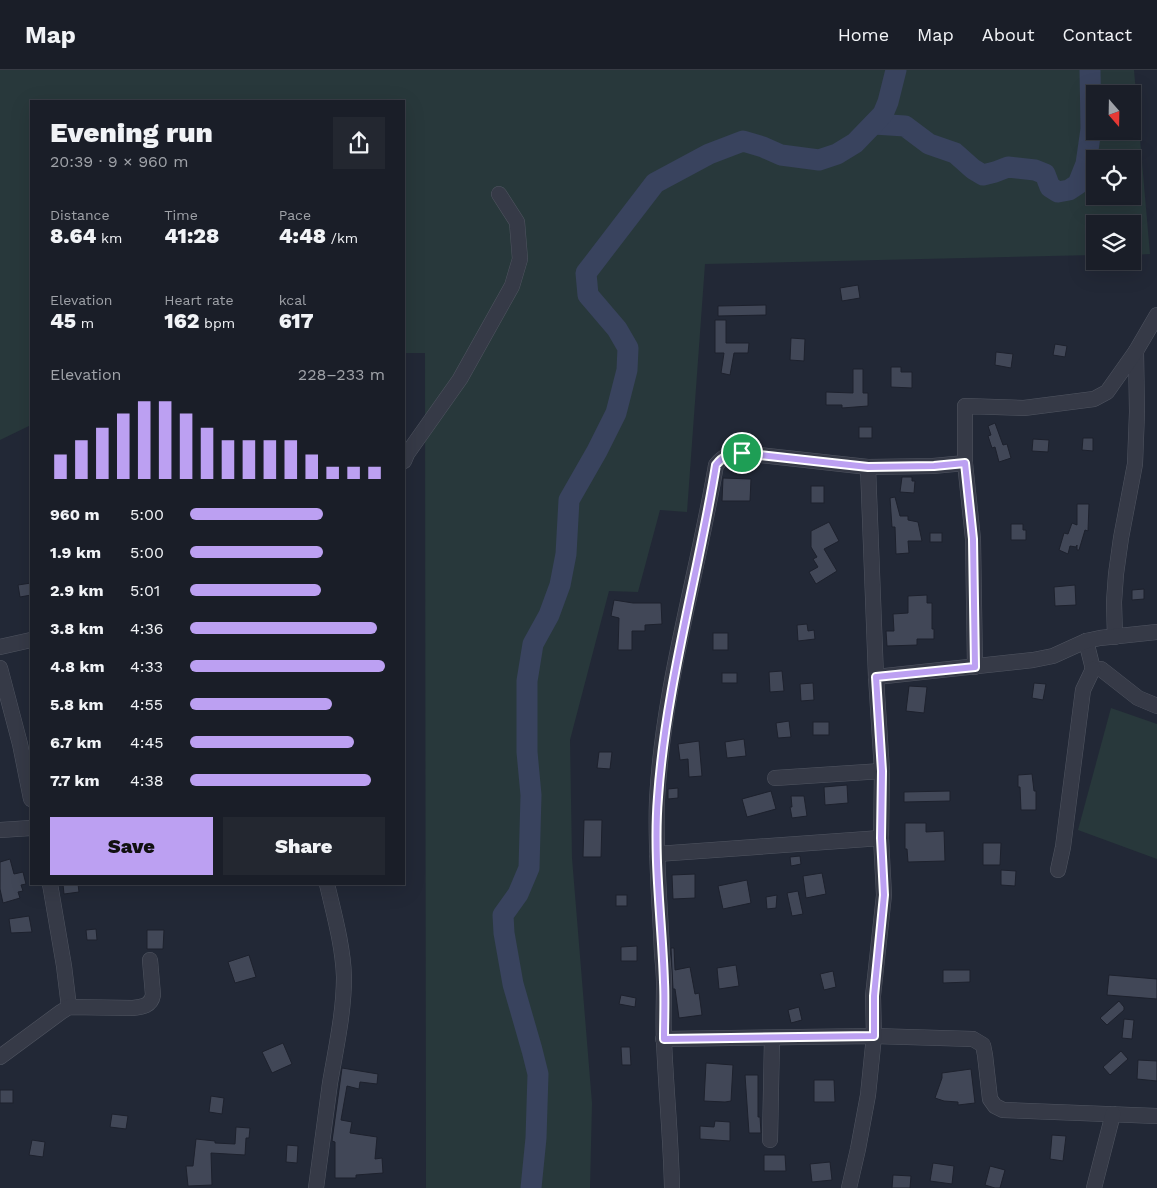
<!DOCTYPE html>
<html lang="en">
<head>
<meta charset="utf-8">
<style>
	:root { --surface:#1a1e28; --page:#232730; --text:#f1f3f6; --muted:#9fa2a8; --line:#383c45; --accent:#bca0f2 }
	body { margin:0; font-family:"Work Sans",sans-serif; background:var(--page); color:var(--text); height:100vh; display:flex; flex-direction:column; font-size:19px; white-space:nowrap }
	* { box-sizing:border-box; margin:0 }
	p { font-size:16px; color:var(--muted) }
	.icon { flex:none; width:28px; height:28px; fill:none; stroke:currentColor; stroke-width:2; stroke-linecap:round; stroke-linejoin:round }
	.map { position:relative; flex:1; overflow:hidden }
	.side { position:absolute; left:30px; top:30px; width:375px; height:785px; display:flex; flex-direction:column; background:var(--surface); border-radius:0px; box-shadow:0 5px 20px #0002,0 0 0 1px var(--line) }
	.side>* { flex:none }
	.needle { width:32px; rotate:160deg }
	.fabs { position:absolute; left:1086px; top:15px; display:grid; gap:10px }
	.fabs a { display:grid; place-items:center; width:55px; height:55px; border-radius:0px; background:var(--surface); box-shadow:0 5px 20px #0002,0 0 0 1px var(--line); font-size:25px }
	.pin { position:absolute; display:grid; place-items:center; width:42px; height:42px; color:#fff; margin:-21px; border:2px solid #fff; border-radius:50%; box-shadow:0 1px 5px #0007 }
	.round { display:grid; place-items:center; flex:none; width:52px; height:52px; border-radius:0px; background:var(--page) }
	.head { display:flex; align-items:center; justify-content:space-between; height:85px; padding:0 20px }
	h1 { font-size:28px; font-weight:800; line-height:38px }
	.figures { display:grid; grid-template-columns:repeat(3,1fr); gap:8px; height:85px; padding:5px 20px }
	.figures div { display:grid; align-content:center }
	.figures b { font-size:21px; font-weight:800 }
	.figures small { font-size:14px; font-weight:400 }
	.figures p { font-size:14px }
	.chart { height:140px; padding:10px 20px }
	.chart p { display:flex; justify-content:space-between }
	.chart svg { width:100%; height:90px; margin-top:5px; stroke:var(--accent); stroke-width:6 }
	.primary-button { display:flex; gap:10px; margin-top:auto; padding:10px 20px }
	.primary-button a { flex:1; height:58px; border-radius:0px; background:var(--accent); color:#111; font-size:20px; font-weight:800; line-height:58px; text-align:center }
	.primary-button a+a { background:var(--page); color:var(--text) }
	ul { padding:0 20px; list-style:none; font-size:16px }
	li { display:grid; grid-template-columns:80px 60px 1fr; align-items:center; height:38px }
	li i { height:12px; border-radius:6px; background:var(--accent) }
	header { display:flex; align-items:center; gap:30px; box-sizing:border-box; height:70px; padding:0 25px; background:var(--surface); border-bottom:1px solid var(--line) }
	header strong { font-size:24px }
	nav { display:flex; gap:28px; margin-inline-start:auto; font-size:18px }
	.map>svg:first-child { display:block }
	.green { fill:#28383b; fill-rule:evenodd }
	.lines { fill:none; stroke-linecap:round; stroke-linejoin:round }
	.river { stroke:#39435e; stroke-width:21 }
	.building { fill:#414757; stroke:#1d212d }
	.minor-casing { stroke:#505561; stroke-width:16 }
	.minor { stroke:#363a47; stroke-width:15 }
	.route-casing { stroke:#fff; stroke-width:10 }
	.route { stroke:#bca0f2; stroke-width:6 }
</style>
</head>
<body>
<header>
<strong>Map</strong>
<nav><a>Home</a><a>Map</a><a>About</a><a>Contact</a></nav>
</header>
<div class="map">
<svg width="1157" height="1118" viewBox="0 0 1157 1118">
	<rect width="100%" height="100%" fill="#222836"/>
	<!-- green -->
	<g class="green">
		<path d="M0 0H1134L1150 184 1133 185 1132 154H1095V185L705 194 687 442 660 440 638 522 609 521 570 670 572 788 592 1033 590 1118H426L425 283H404V31H31V355L0 370ZM1095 24H1132V61H1095ZM1095 89H1132V126H1095Z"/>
		<polygon points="1111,638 1157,654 1157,789 1078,760"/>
	</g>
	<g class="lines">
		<!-- river -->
		<g class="river">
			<polyline points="874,54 905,56 929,74 955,83 973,99 983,105 995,102 1008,97 1035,100 1045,104 1050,117 1058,122 1069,120 1078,114 1086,94 1091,59 1090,0"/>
			<polyline points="531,1118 536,1068 538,1004 532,980 513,914 504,863 503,845 518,824 529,798 531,725 527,682 527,611 533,574 549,545 560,515 566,484 569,430 597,381 616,343 627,300 628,278 617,259 588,225 586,203 655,113 709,84 743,71 763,77 781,85 819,90 837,84 855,73 883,44 888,32 896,0"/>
		</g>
	</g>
	<!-- building -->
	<g class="building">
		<polygon points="858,215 860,228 842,231 840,218"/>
		<polygon points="766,235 766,245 718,246 718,236"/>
		<polygon points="715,250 726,250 726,273 749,273 748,283 734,283 730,305 721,303 724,283 715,283"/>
		<polygon points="791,268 805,269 804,291 790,290"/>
		<polygon points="1055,274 1067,276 1065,287 1053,285"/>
		<polygon points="996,282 1013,284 1011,298 995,295"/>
		<polygon points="891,297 901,297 901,302 912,302 912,318 891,317"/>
		<polygon points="853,299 863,299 863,323 868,323 868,336 842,338 842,335 826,335 826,322 853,323"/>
		<polygon points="995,353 1003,375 1007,374 1011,388 999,392 995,377 992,378 988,366 991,365 988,356"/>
		<rect x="859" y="357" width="13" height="11"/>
		<polygon points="1083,368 1093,368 1093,381 1082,380"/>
		<polygon points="1033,369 1049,370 1048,382 1032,381"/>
		<polygon points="902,407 912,407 912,411 915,411 914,423 900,422"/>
		<polygon points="723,408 751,409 750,431 722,431"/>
		<rect x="811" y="416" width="13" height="17"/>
		<polygon points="895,427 900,446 908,446 908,450 918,452 922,471 908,471 909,483 896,484 895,457 892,457 890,428"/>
		<polygon points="1077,434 1089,434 1088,461 1085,460 1079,480 1077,480 1077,475 1076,477 1070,476 1068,484 1059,480 1064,463 1068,464 1072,453 1077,455"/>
		<polygon points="829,452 839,471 824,479 837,501 816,514 809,502 818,497 813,489 817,487 811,477 811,461"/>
		<polygon points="1011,454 1023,454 1023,460 1026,460 1026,470 1011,470"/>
		<rect x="930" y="463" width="12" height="9"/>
		<polygon points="31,513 31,525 20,527 18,515"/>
		<polygon points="1075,515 1076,535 1055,536 1054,517"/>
		<polygon points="1144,519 1144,529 1132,530 1132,520"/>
		<polygon points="927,525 927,533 932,533 932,559 934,559 934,569 917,569 917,575 887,576 886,561 894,561 893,544 908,543 908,526"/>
		<polygon points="614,530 633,533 661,533 662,554 645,555 645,561 632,561 632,580 618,580 619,548 611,546"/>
		<polygon points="807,554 808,561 814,560 815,569 798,571 797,555"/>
		<rect x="713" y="563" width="15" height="17"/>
		<polygon points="782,601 784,621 770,622 769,602"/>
		<rect x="722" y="603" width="15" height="10"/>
		<polygon points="813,613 814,630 801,631 800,614"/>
		<polygon points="1034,613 1046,614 1043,630 1032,628"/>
		<polygon points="909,616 927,617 924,643 906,641"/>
		<polygon points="789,651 791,667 778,668 776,653"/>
		<rect x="813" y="652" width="16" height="13"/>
		<polygon points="744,669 746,686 727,688 725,672"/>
		<polygon points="699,671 702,706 689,707 688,689 680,690 678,674"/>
		<polygon points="599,682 612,682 610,699 597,698"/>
		<polygon points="1032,704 1034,721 1036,721 1036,740 1021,740 1020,717 1018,717 1018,705"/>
		<polygon points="847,715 848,733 825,735 824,717"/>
		<polygon points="678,718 678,728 668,729 668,719"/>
		<polygon points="771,721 776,739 747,747 742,729"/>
		<polygon points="950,721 950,731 904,732 904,722"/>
		<polygon points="791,726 804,726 807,746 792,748 790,737 792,737"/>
		<polygon points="584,750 602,750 601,787 583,787"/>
		<polygon points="905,753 926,753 926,762 944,761 945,791 908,792 907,779 905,779"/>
		<polygon points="983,773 1001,773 1000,795 983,795"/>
		<polygon points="800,786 801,794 791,796 790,787"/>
		<polygon points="10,789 14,804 23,802 26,814 21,815 23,821 18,822 20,828 3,833 0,819 0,792"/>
		<polygon points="1001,800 1016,801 1015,816 1001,815"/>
		<polygon points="822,803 826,824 806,828 803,806"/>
		<polygon points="695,804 695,828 673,829 672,805"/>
		<polygon points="747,810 751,833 723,839 718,816"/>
		<polygon points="63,814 78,814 79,822 64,824"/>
		<polygon points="798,821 803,844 792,846 787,823"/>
		<rect x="616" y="825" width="11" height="11"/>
		<polygon points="777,825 776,838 767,839 766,827"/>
		<polygon points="29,846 32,862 11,863 9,849"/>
		<polygon points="96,859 97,870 87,870 86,860"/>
		<polygon points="147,860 164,860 163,879 147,879"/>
		<polygon points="637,876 637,891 621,891 621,877"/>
		<polygon points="671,878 674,878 675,900 690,897 695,924 699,923 702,945 679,948 675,919 673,919"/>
		<polygon points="249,885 256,907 235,913 228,892"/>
		<polygon points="736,895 739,916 719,919 717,898"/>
		<polygon points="943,900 970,900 970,912 943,913"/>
		<polygon points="833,901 836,917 824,920 820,904"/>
		<polygon points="1109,905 1157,909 1157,929 1107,925"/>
		<polygon points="621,925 636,928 635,937 619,934"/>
		<polygon points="1119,931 1124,937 1124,940 1107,955 1100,948"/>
		<polygon points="799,937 802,950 791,953 788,940"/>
		<polygon points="1124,949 1134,950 1132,969 1122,968"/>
		<polygon points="283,973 292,994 272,1003 262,982"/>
		<polygon points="621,977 630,977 631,995 622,995"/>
		<polygon points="1121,981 1128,989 1110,1005 1103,997"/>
		<polygon points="1138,990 1157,991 1157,1011 1137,1009"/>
		<polygon points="706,993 733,995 731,1031 725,1032 704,1031"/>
		<polygon points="342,998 378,1004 377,1014 360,1012 359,1019 347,1016 341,1050 352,1052 350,1063 377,1067 375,1089 382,1088 383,1103 356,1105 356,1108 335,1108 335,1072 332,1071"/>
		<polygon points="971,999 975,1033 958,1035 958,1032 944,1031 935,1028 942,1008 942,1003"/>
		<polygon points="745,1005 758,1005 758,1047 760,1047 761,1063 749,1063"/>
		<polygon points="814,1010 834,1010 835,1032 814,1032"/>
		<rect x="0" y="1020" width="13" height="13"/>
		<polygon points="211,1026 224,1028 222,1044 209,1042"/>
		<polygon points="112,1044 128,1046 126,1059 110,1057"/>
		<polygon points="715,1051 730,1052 730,1071 700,1069 700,1056 714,1057"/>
		<polygon points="236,1057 250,1058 249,1068 246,1068 245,1085 211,1083 212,1115 188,1116 186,1096 193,1096 196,1069 215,1071 215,1073 235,1074"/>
		<polygon points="1052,1065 1066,1066 1063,1091 1050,1089"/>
		<polygon points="32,1070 45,1072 43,1087 29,1085"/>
		<polygon points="287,1075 298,1076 297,1093 286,1092"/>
		<polygon points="764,1085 785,1085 786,1101 764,1101"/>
		<polygon points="830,1092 832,1110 812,1112 810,1094"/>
		<polygon points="933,1093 954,1096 952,1114 930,1111"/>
		<polygon points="990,1096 1005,1100 1000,1118 995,1118 985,1115"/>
		<polygon points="893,1105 911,1106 910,1118 892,1118"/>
	</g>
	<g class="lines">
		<!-- minor casing -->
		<g class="minor-casing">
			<g id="minor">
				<polyline points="404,391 407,384 460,309 512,216 520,189 517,152 499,124"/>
				<polyline points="965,393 973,469 975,597"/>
				<polyline points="1115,567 1114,532 1116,504 1121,468 1135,394 1137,342 1136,281"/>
				<polyline points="1086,571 1093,599 1101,599 1138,628 1157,636"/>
				<polyline points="0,577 31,570"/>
				<polyline points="0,598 20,674 31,729"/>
				<polyline points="876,607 1033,590 1053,586 1086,571 1100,568 1157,562"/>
				<polyline points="775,708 882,701"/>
				<polyline points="0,760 31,758"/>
				<polyline points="657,784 881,768"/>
				<polyline points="1058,800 1063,777 1083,620 1093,599"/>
				<polyline points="50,814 64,896 69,937"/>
				<polyline points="663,969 874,966 973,969 983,975 985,985 990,1029 995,1036 1003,1040 1157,1046"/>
				<path d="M0 987 61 942 69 937 133 938C142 937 151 936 153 925L150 890"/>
				<polyline points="770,1070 772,968"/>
				<path d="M316 1118C321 1083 325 1048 330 1013 336 978 344 942 344 907 343 876 334 844 327 814"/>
				<path d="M672 1118C671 1069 666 1020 664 971 663 952 664 933 664 914 664 904 663 894 662 884 660 833 655 781 657 730 663 616 697 507 716 395 724 385 729 385 742 383L868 397 933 396 965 393V336L1024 338 1094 329 1107 322 1136 281 1157 245"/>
				<polyline points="849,1118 858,1079 868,1025 874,966 873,926 884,825 881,768 882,701 876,607 868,397"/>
				<polyline points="1094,1118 1113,1044"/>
			</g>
		</g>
		<!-- minor -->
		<use href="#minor" class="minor"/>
	</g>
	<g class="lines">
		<!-- route casing -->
		<g class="route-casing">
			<path id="route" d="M742 383 868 397 934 396 965 393 973 469 975 597 876 607 882 701 881 768 884 825 874 926V966L664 969C664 950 665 931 664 912 662 851 653 789 658 727 666 615 698 506 716 395 724 385 729 385 742 383Z"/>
		</g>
		<!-- route -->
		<use href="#route" class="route"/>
	</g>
</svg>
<div class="fabs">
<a><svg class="needle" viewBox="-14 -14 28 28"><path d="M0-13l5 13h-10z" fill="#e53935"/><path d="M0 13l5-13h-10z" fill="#9fa2a8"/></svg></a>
<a><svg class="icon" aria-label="locate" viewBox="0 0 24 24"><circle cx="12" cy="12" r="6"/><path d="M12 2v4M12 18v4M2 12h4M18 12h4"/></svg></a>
<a><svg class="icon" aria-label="layers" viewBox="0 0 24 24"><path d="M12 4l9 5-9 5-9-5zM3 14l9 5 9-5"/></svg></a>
</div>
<div class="pin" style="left:742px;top:383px;background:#1e9e55"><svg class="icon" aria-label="arrive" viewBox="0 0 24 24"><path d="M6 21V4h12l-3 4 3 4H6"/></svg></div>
<section class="side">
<div class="head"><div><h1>Evening run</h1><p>20:39 · 9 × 960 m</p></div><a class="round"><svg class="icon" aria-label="share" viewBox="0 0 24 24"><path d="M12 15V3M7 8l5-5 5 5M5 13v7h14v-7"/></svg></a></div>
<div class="figures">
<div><p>Distance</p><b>8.64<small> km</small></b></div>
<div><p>Time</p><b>41:28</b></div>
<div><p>Pace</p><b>4:48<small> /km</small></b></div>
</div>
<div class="figures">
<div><p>Elevation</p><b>45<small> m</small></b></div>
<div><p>Heart rate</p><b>162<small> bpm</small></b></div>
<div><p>kcal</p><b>617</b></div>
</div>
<div class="chart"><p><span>Elevation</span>228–233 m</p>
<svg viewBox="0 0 160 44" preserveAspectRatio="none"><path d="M5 44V32M15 44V25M25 44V19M35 44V12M45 44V6M55 44V6M65 44V12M75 44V19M85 44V25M95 44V25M105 44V25M115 44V25M125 44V32M135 44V38M145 44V38M155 44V38"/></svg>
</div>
<ul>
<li><b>960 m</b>5:00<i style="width:68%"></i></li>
<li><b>1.9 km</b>5:00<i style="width:68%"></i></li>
<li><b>2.9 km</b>5:01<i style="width:67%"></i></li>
<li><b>3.8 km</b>4:36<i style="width:96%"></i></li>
<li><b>4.8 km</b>4:33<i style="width:100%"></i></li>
<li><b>5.8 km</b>4:55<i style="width:73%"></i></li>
<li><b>6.7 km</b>4:45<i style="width:84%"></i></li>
<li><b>7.7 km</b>4:38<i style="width:93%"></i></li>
</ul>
<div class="primary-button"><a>Save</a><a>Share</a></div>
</section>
</div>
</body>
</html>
